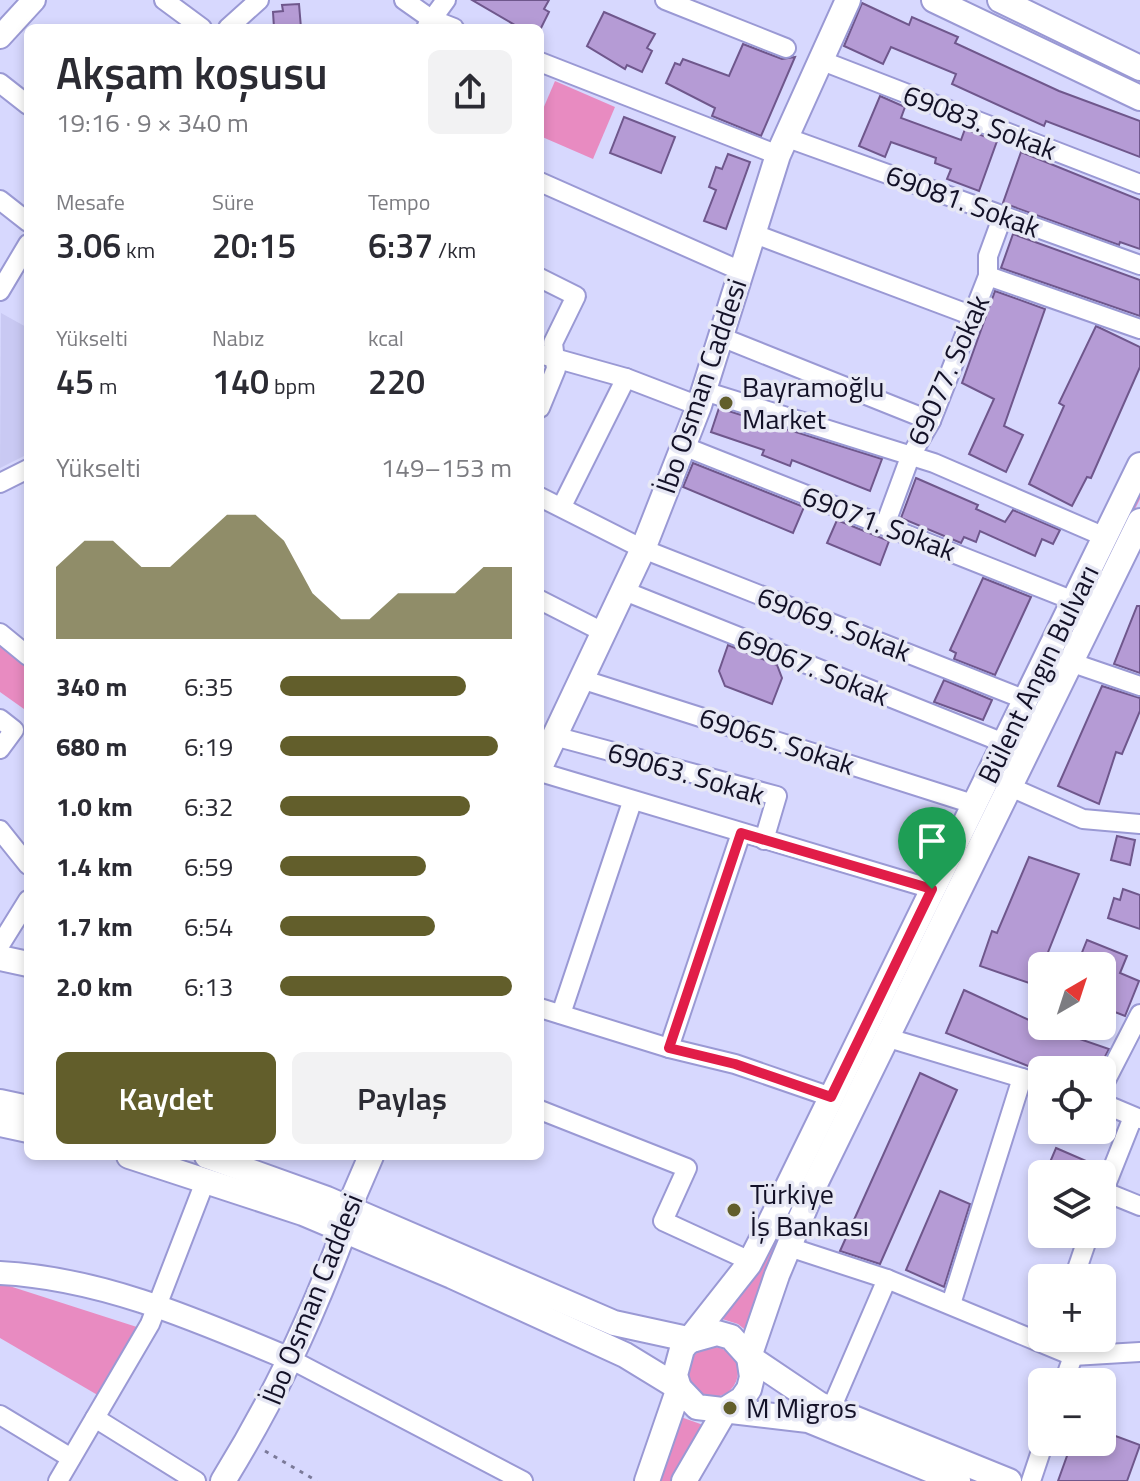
<!DOCTYPE html>
<html lang="tr">
<head>
<meta charset="utf-8">
<style>
	:root { --surface:#fff; --page:#f2f2f3; --text:#2b2b33; --muted:#7c7c81; --accent:#625e2b }
	body { margin:0; font-family:"Titillium Web",sans-serif; background:var(--page); color:var(--text); height:100vh; display:flex; flex-direction:column; font-size:30px; white-space:nowrap }
	* { box-sizing:border-box; margin:0 }
	p { font-size:26px; color:var(--muted) }
	.icon { flex:none; width:44px; height:44px; fill:none; stroke:currentColor; stroke-width:2; stroke-linecap:round; stroke-linejoin:round }
	.map { position:relative; flex:1; overflow:hidden }
	.details { position:absolute; left:24px; top:24px; width:520px; height:1136px; display:flex; flex-direction:column; background:var(--surface); border-radius:12px; box-shadow:0 4px 12px #0003 }
	.details>* { flex:none }
	.needle { width:52px; rotate:39deg }
	.buttons { position:absolute; left:1028px; top:952px; display:grid; gap:16px }
	.buttons a { display:grid; place-items:center; width:88px; height:88px; border-radius:12px; background:var(--surface); box-shadow:0 4px 12px #0003; font-size:40px }
	.pin { position:absolute; display:grid; place-items:center; width:68px; height:68px; color:#fff; margin:-82px -34px; border-radius:50% 50% 50% 0; rotate:-45deg; box-shadow:0 0 8px #0007 }
	.pin .icon { rotate:45deg }
	.round { display:grid; place-items:center; flex:none; width:84px; height:84px; border-radius:12px; background:var(--page) }
	.head { display:flex; align-items:center; justify-content:space-between; height:136px; padding:0 32px }
	h1 { font-size:44px; font-weight:600; line-height:60px }
	.stats { display:grid; grid-template-columns:repeat(3,1fr); gap:12px; height:136px; padding:8px 32px }
	.stats div { display:grid; align-content:center }
	.stats b { font-size:34px; font-weight:600 }
	.stats small { font-size:22px; font-weight:400 }
	.stats p { font-size:22px }
	.chart { height:224px; padding:16px 32px }
	.chart p { display:flex; justify-content:space-between }
	.chart svg { width:100%; height:144px; margin-top:8px; fill:var(--accent); opacity:.7 }
	.primary-button { display:flex; gap:16px; margin-top:auto; padding:16px 32px }
	.primary-button a { flex:1; height:92px; border-radius:12px; background:var(--accent); color:#fff; font-size:32px; font-weight:600; line-height:92px; text-align:center }
	.primary-button a+a { background:var(--page); color:var(--text) }
	ul { padding:0 32px; list-style:none; font-size:26px }
	li { display:grid; grid-template-columns:128px 96px 1fr; align-items:center; height:60px }
	li i { height:20px; border-radius:10px; background:var(--accent) }
	.map>svg:first-child { display:block }
	.built { fill:#c9c9f3 }
	.green { fill:#e88bc1 }
	.building { fill:#b59bd5; stroke:#6f578c; stroke-width:2 }
	.lines { fill:none; stroke-linecap:round; stroke-linejoin:round }
	.minor-casing { stroke:#9a99d4; stroke-width:22 }
	.tertiary-casing { stroke:#9a99d4; stroke-width:26 }
	.secondary-casing { stroke:#9a99d4; stroke-width:28 }
	.path { stroke:#7b7a99; stroke-width:3; stroke-dasharray:4 6; stroke-linecap:butt }
	.minor { stroke:#fff; stroke-width:18 }
	.tertiary { stroke:#fff; stroke-width:22 }
	.secondary { stroke:#fff; stroke-width:24 }
	.route-casing { stroke:#fff; stroke-width:16 }
	.route { stroke:#e11d48; stroke-width:10 }
	.poi-dot { fill:#625e2b; stroke:#e7e8f5; stroke-width:3 }
	.labels { text-anchor:middle; stroke-width:7; stroke-linejoin:round; paint-order:stroke }
	.street-label { font-size:28px; fill:#131127; stroke:#e7e8f5 }
	.poi-label { font-size:28px; fill:#131127; stroke:#e7e8f5; text-anchor:start }
</style>
</head>
<body>
<div class="map">
<svg width="1140" height="1481" viewBox="0 0 1140 1481">
	<rect width="100%" height="100%" fill="#d7d8fe"/>
	<!-- built -->
	<polygon class="built" points="1,313 28,328 28,454 0,468"/>
	<!-- green -->
	<g class="green">
		<polygon points="555,81 615,107 593,159 540,136 540,116"/>
		<polygon points="1140,490 1140,499 849,1085 769,1262 749,1333 738,1324 722,1319 762,1260"/>
		<polygon points="0,636 28,658 28,704 24,709 0,692"/>
		<polygon points="0,1283 140,1328 101,1397 0,1338"/>
		<circle cx="713" cy="1372" r="25"/>
		<polygon points="678,1416 706,1426 672,1481 661,1481"/>
	</g>
	<!-- building -->
	<g class="building">
		<polygon points="472,0 549,0 544,9 549,12 541,28 520,28"/>
		<polygon points="862,3 909,25 912,17 958,37 955,43 1059,91 1140,121 1140,157 1046,121 1044,126 952,84 956,74 891,47 883,64 844,46"/>
		<polygon points="299,4 301,28 274,28 273,12 283,11 282,5"/>
		<polygon points="604,12 655,34 647,48 652,51 642,72 627,65 625,69 587,46"/>
		<polygon points="743,44 782,59 795,57 761,136 712,116 715,108 666,83 675,63 680,65 683,59 729,76"/>
		<polygon points="880,96 905,107 901,118 961,140 965,129 997,141 979,191 947,179 951,169 935,163 936,158 891,142 885,157 859,146"/>
		<polygon points="624,117 675,137 661,173 610,153"/>
		<polygon points="1021,152 1140,200 1140,249 1120,242 1119,245 1003,203"/>
		<polygon points="728,154 750,162 726,229 704,221 716,190 709,187 716,167 722,169"/>
		<polygon points="1013,234 1140,280 1140,316 1001,268"/>
		<polygon points="995,291 1045,309 1004,426 1023,435 1006,472 969,454 994,399 962,383"/>
		<polygon points="1096,326 1140,347 1140,367 1091,478 1087,477 1072,506 1029,484 1064,406 1059,403"/>
		<polygon points="719,408 882,459 870,491 792,460 790,466 762,455 764,450 711,432"/>
		<polygon points="693,463 804,507 793,533 683,487"/>
		<polygon points="916,478 978,505 976,509 1005,522 1013,510 1060,530 1053,544 1042,539 1035,556 980,531 976,542 964,537 961,543 901,518"/>
		<polygon points="837,520 889,541 880,565 827,543"/>
		<polygon points="983,578 1031,597 995,675 954,659 956,653 950,650"/>
		<polygon points="1137,606 1140,606 1140,673 1114,664"/>
		<polygon points="728,645 777,665 782,678 772,704 725,686 719,671"/>
		<polygon points="944,680 992,700 983,720 934,702"/>
		<polygon points="1102,686 1140,698 1140,711 1122,754 1116,752 1099,804 1058,786"/>
		<polygon points="1117,836 1135,840 1130,865 1111,860"/>
		<polygon points="1029,857 1079,874 1035,985 980,966 992,931 997,933"/>
		<polygon points="1123,889 1140,895 1140,929 1108,918 1114,898 1120,900"/>
		<polygon points="1087,940 1127,956 1120,973 1139,981 1125,1016 1102,1007 1102,966 1079,960"/>
		<polygon points="964,990 1042,1026 1109,1049 1098,1070 1038,1070 946,1033"/>
		<polygon points="920,1073 957,1090 880,1264 840,1251"/>
		<polygon points="1056,1148 1100,1167 1097,1174 1045,1174"/>
		<polygon points="940,1191 970,1204 944,1287 906,1270"/>
		<polygon points="1102,1431 1140,1445 1127,1481 1058,1481 1072,1442 1102,1442"/>
	</g>
	<g class="lines">
		<!-- minor casing -->
		<g class="minor-casing">
			<g id="minor">
				<polyline points="164,0 202,28"/>
				<polyline points="404,0 431,19 454,28"/>
				<polyline points="665,0 786,48"/>
				<polyline points="427,26 446,0"/>
				<polyline points="228,28 259,0"/>
				<polyline points="820,60 1140,184"/>
				<polyline points="540,62 778,155"/>
				<polyline points="0,83 28,105"/>
				<polyline points="785,137 1140,265"/>
				<polyline points="540,182 741,271"/>
				<polyline points="0,200 28,222"/>
				<polyline points="752,233 973,316"/>
				<polyline points="988,276 988,256 1003,215"/>
				<polyline points="540,278 576,296 553,343 556,369 540,408"/>
				<polyline points="0,291 28,244"/>
				<polyline points="721,337 931,421"/>
				<polyline points="540,354 626,378 699,406"/>
				<polyline points="704,391 934,463 1105,537"/>
				<polyline points="683,446 1074,601"/>
				<polyline points="0,483 28,469"/>
				<polyline points="540,497 643,549 1026,700"/>
				<polyline points="562,506 626,378"/>
				<polyline points="885,525 910,457 931,421 988,276 1140,329"/>
				<polyline points="622,590 1004,743"/>
				<polyline points="540,600 603,632"/>
				<polyline points="0,633 28,656"/>
				<polyline points="1070,662 1140,686"/>
				<polyline points="581,679 973,804"/>
				<polyline points="0,719 14,730 0,749"/>
				<polyline points="554,736 777,796 764,840"/>
				<polyline points="540,772 932,889"/>
				<polyline points="1008,786 1083,819 1140,824"/>
				<polyline points="0,830 28,865"/>
				<polyline points="0,945 28,900"/>
				<polyline points="540,1008 669,1048 735,1064 831,1097"/>
				<polyline points="561,1014 632,802"/>
				<polyline points="885,1037 1042,1084"/>
				<polyline points="669,1048 741,833"/>
				<polyline points="1102,1088 1140,1014"/>
				<polyline points="1102,1103 1140,1119"/>
				<polyline points="540,1110 687,1168 663,1221 750,1261"/>
				<polyline points="1103,1191 1140,1206"/>
				<polyline points="1102,1195 1133,1117"/>
				<polyline points="789,1247 887,1279 1073,1356 1140,1352"/>
				<polyline points="1074,1278 1089,1234"/>
				<polyline points="951,1304 1022,1078"/>
				<polyline points="292,1360 523,1481"/>
				<polyline points="1064,1382 1073,1356"/>
				<polyline points="831,1409 887,1279"/>
				<polyline points="0,1415 71,1458"/>
				<polyline points="95,1418 196,1481"/>
				<polyline points="58,1481 150,1324 206,1179"/>
				<polyline points="1031,1481 1044,1442"/>
			</g>
		</g>
		<!-- tertiary casing -->
		<g class="tertiary-casing">
			<g id="tertiary">
				<polyline points="0,37 34,0"/>
				<path d="M0 1273C102 1278 199 1321 292 1360"/>
			</g>
		</g>
		<!-- secondary casing -->
		<g class="secondary-casing">
			<g id="secondary">
				<polyline points="934,0 1140,98"/>
				<polyline points="1000,0 1140,68"/>
				<polyline points="540,767 643,549 699,406 778,155 848,0"/>
				<polyline points="0,958 28,964"/>
				<polyline points="0,1102 28,1108"/>
				<polyline points="0,1124 28,1130"/>
				<polyline points="129,1156 303,1213 452,1276 625,1355 679,1388 697,1407 808,1420 958,1481"/>
				<polyline points="207,1156 327,1199 614,1323 692,1340"/>
				<polyline points="692,1340 717,1333 731,1337 749,1357 819,1404 1009,1481"/>
				<path d="M223 1481C273 1400 307 1328 341 1239L340 1228 371 1156"/>
				<polyline points="647,1481 679,1388 675,1375 682,1349 749,1264 767,1229 1140,465"/>
				<polyline points="684,1481 726,1409 742,1399 749,1389 752,1377 749,1357 777,1275 815,1184 1140,521"/>
			</g>
		</g>
		<!-- path -->
		<polyline class="path" points="265,1451 317,1481"/>
		<!-- minor -->
		<use href="#minor" class="minor"/>
		<!-- tertiary -->
		<use href="#tertiary" class="tertiary"/>
		<!-- secondary -->
		<use href="#secondary" class="secondary"/>
	</g>
	<g class="lines">
		<!-- route casing -->
		<g class="route-casing">
			<polygon id="route" points="741,833 932,889 831,1097 735,1064 669,1048"/>
		</g>
		<!-- route -->
		<use href="#route" class="route"/>
	</g>
	<!-- markers -->
	<g class="poi-dot">
		<circle cx="726" cy="403" r="8"/>
		<circle cx="734" cy="1210" r="8"/>
		<circle cx="730" cy="1408" r="8"/>
	</g>
	<g class="labels">
		<!-- street labels -->
		<g class="street-label">
			<text transform="translate(980 122) rotate(21)" y="10">69083. Sokak</text>
			<text transform="translate(963 201) rotate(20)" y="10">69081. Sokak</text>
			<text transform="translate(948 370) rotate(-66)" y="10">69077. Sokak</text>
			<text transform="translate(701 386) rotate(-71)" y="10">İbo Osman Caddesi</text>
			<text transform="translate(879 523) rotate(21)" y="10">69071. Sokak</text>
			<text transform="translate(834 624) rotate(21)" y="10">69069. Sokak</text>
			<text transform="translate(813 667) rotate(22)" y="10">69067. Sokak</text>
			<text transform="translate(1038 674) rotate(-64)" y="10">Bülent Angın Bulvarı</text>
			<text transform="translate(777 741) rotate(18)" y="10">69065. Sokak</text>
			<text transform="translate(686 773) rotate(16)" y="10">69063. Sokak</text>
			<text transform="translate(312 1299) rotate(-68)" y="10">İbo Osman Caddesi</text>
		</g>
		<!-- poi labels -->
		<g class="poi-label">
			<text x="742" y="397">Bayramoğlu<tspan x="742" dy="32">Market</tspan></text>
			<text x="750" y="1204">Türkiye<tspan x="750" dy="32">İş Bankası</tspan></text>
			<text x="746" y="1418">M Migros</text>
		</g>
	</g>
</svg>
<div class="buttons">
<a><svg class="needle" viewBox="-14 -14 28 28"><path d="M0-13l5 13h-10z" fill="#e53935"/><path d="M0 13l5-13h-10z" fill="#7c7c81"/></svg></a>
<a><svg class="icon" aria-label="locate" viewBox="0 0 24 24"><circle cx="12" cy="12" r="6"/><path d="M12 2v4M12 18v4M2 12h4M18 12h4"/></svg></a>
<a><svg class="icon" aria-label="layers" viewBox="0 0 24 24"><path d="M12 4l9 5-9 5-9-5zM3 14l9 5 9-5"/></svg></a>
<a>+</a>
<a>−</a>
</div>
<div class="pin" style="left:932px;top:889px;background:#1e9e55"><svg class="icon" aria-label="arrive" viewBox="0 0 24 24"><path d="M6 21V4h12l-3 4 3 4H6"/></svg></div>
<section class="details">
<div class="head"><div><h1>Akşam koşusu</h1><p>19:16 · 9 × 340 m</p></div><a class="round"><svg class="icon" aria-label="share" viewBox="0 0 24 24"><path d="M12 15V3M7 8l5-5 5 5M5 13v7h14v-7"/></svg></a></div>
<div class="stats">
<div><p>Mesafe</p><b>3.06<small> km</small></b></div>
<div><p>Süre</p><b>20:15</b></div>
<div><p>Tempo</p><b>6:37<small> /km</small></b></div>
</div>
<div class="stats">
<div><p>Yükselti</p><b>45<small> m</small></b></div>
<div><p>Nabız</p><b>140<small> bpm</small></b></div>
<div><p>kcal</p><b>220</b></div>
</div>
<div class="chart"><p><span>Yükselti</span>149–153 m</p>
<svg viewBox="0 0 160 44" preserveAspectRatio="none"><path d="M0 44V22L10 14L20 14L30 22L40 22L50 14L60 6L70 6L80 14L90 30L100 38L110 38L120 30L130 30L140 30L150 22L160 22V44z"/></svg>
</div>
<ul>
<li><b>340 m</b>6:35<i style="width:80%"></i></li>
<li><b>680 m</b>6:19<i style="width:94%"></i></li>
<li><b>1.0 km</b>6:32<i style="width:82%"></i></li>
<li><b>1.4 km</b>6:59<i style="width:63%"></i></li>
<li><b>1.7 km</b>6:54<i style="width:67%"></i></li>
<li><b>2.0 km</b>6:13<i style="width:100%"></i></li>
</ul>
<div class="primary-button"><a>Kaydet</a><a>Paylaş</a></div>
</section>
</div>
</body>
</html>
